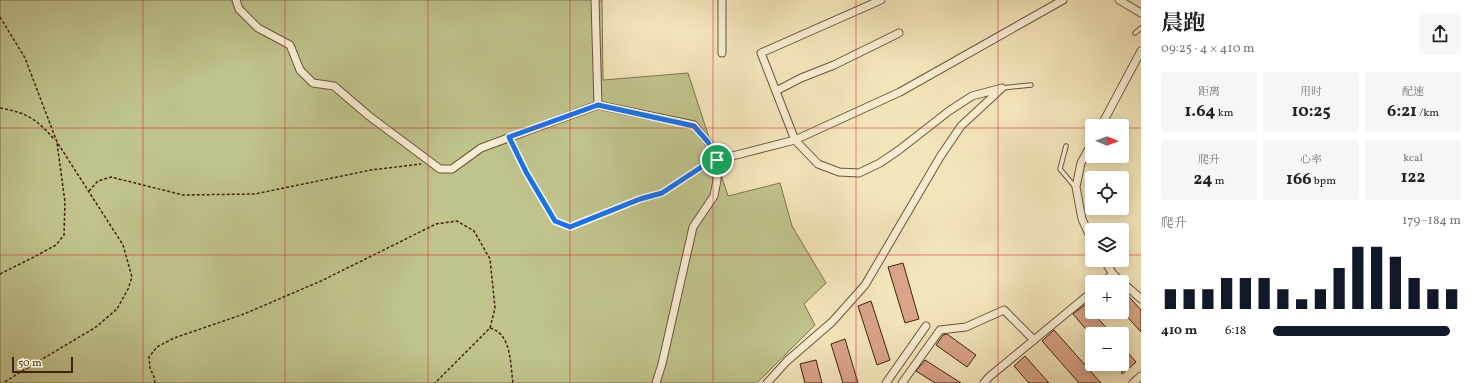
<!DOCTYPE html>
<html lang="zh">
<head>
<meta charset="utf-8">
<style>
	:root { --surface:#fff; --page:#f6f6f6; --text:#222; --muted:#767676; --accent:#111827 }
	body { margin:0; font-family:Vollkorn,"Noto Serif SC",serif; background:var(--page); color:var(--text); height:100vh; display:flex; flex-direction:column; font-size:15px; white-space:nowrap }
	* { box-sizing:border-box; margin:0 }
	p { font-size:13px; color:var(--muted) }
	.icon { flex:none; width:22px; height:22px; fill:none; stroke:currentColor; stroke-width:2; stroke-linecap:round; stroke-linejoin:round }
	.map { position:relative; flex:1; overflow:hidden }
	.details { display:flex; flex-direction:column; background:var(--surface); width:340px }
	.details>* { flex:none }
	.needle { width:26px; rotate:91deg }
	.buttons { position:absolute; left:1085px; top:119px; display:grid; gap:8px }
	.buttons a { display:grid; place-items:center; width:44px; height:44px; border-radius:4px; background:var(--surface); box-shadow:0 2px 10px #0003; font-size:20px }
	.scale { position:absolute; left:12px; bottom:10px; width:61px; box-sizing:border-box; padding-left:4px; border:2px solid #432211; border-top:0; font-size:11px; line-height:14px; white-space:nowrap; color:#432211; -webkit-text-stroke:3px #f7eed2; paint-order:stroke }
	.pin { position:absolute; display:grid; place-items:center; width:34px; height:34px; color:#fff; margin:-17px; border:2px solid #fff; border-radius:50%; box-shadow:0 1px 4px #0007 }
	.round { display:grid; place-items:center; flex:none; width:42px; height:42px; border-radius:4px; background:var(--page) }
	.overview { display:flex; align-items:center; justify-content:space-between; height:68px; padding:0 20px }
	h1 { font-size:22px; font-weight:700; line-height:30px }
	.metrics { display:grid; grid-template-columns:repeat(3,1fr); gap:6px; height:68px; padding:4px 20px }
	.metrics div { display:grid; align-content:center; border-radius:4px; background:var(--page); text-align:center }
	.metrics b { font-size:17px; font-weight:700 }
	.metrics small { font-size:11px; font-weight:400 }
	.metrics p { font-size:11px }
	.chart { height:112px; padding:8px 20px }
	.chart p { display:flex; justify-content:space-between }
	.chart svg { width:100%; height:72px; margin-top:4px; stroke:var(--accent); stroke-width:6 }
	ul { padding:0 20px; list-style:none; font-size:13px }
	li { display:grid; grid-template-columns:64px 48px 1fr; align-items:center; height:30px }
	li i { height:10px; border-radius:5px; background:var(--accent) }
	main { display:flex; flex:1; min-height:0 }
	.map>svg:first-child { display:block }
	.green { fill:#c0c38c; stroke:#82724e }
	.building { fill:#d9a488; stroke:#432211 }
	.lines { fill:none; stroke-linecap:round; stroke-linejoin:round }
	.service-casing { stroke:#6f533b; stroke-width:5.5 }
	.minor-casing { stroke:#6f533b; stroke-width:9 }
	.path { stroke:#432211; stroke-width:1.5; stroke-dasharray:3 2; stroke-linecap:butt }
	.service { stroke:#f7eed2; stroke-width:3.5 }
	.minor { stroke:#f7eed2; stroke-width:7 }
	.route-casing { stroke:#fff; stroke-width:8 }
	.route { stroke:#1a73e8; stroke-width:5 }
	.grid { fill:none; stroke:#d62828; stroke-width:1; stroke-opacity:0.55 }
</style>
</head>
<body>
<main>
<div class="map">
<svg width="1141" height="383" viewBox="0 0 1141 383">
	<rect width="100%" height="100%" fill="#f3e5ba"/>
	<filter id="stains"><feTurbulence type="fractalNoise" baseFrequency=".005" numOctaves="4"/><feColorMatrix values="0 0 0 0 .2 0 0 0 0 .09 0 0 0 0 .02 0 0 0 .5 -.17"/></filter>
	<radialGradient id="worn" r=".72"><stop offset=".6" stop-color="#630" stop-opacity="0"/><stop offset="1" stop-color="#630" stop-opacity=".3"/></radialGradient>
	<!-- green -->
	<polygon class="green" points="0,0 602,0 603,80 688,73 728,196 780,183 792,226 826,283 804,304 815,325 757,383 0,383"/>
	<!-- building -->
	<g class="building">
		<polygon points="903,263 919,319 905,323 888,267"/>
		<polygon points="1122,289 1141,310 1141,332 1122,311"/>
		<polygon points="871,301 890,360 877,365 858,306"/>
		<polygon points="1086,304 1092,312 1112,334 1090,334 1073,314"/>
		<polygon points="1054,330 1101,383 1079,383 1042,341"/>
		<polygon points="947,334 976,355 967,367 936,345 943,335"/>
		<polygon points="845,339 858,383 843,383 831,344"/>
		<polygon points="1122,346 1136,362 1122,374 1122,372 1115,364 1122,364"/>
		<polygon points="1025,356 1049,383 1029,383 1014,366"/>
		<polygon points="816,360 822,383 805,383 800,364"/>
		<polygon points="925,360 961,383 935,383 916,371"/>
	</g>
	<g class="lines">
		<!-- service casing -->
		<g class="service-casing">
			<g id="service">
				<polyline points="1135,33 1141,28"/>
				<polyline points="1002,88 1031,85"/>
				<polyline points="1066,146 1060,169 1075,187"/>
			</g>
		</g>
		<!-- minor casing -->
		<g class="minor-casing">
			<g id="minor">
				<polyline points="236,0 239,9 258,28 290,45 300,70 313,83 334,86 369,116 440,169 452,169 481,148 598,105"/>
				<polyline points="595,0 598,105 694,125 708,142 717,160 717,180 714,196 693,227 662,364 656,383"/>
				<polyline points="1119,0 1141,13"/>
				<polyline points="722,53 722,0"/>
				<polyline points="776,91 801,78 834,65 899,33"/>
				<polyline points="1101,126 1141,51"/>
				<polyline points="1092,143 1081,163 1076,187 1082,219 1092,241"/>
				<polyline points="717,160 795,140 900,92 1063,0"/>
				<polyline points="1104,260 1113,274 1141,299"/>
				<polyline points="1103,282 1113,274"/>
				<polyline points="767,383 787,361 832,322 865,285 940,157 961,126 1002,88 972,96 949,111 899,150 880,163 859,173 839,172 818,164 795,140 761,53 881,0"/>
				<polyline points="886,383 926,326"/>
				<polyline points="902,383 940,330 966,327 1004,310 1034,340"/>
				<polyline points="984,383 989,377 1092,292"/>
				<polyline points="1133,383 1141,376"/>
			</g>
		</g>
		<!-- path -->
		<g class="path">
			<polyline points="0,17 25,58 57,142 123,245 132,277 128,289 117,309 96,327 19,373 3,383"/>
			<path d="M0 108C28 113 36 119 55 140"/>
			<polyline points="513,144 526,172 555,221 570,227 640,199 662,193 676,183 710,163"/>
			<polyline points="89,191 98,181 111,177 183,195 255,194 371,170 421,164"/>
			<polyline points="0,274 34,257 56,245 64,235 65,202 57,143"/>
			<path d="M490 328C512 334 510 364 513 383"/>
			<polyline points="155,383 154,377 150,368 149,357 157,347 174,338 244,314 321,281 436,224 457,221 474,231 490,259 495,308 490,328 435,383"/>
		</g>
		<!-- service -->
		<use href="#service" class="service"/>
		<!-- minor -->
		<use href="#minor" class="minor"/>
	</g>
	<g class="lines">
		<!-- route casing -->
		<g class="route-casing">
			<polygon id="route" points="598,105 694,126 708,142 717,160 706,164 662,193 640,199 570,227 555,221 526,172 509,137"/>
		</g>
		<!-- route -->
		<use href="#route" class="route"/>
	</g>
	<!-- grid -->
	<path class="grid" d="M143 0V383M285 0V383M428 0V383M570 0V383M713 0V383M856 0V383M998 0V383M0 128H1092M1122 128H1141M0 255H1092M1122 255H1141"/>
	<rect width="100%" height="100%" filter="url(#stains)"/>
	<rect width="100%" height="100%" fill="url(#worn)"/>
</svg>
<div class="buttons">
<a><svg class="needle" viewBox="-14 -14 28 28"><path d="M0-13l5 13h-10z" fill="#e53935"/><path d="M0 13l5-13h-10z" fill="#767676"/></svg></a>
<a><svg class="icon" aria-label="locate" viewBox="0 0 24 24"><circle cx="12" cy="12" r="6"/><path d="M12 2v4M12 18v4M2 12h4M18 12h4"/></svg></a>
<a><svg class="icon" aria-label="layers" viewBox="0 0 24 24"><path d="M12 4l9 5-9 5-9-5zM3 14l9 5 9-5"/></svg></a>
<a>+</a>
<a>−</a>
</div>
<div class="scale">50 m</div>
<div class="pin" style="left:717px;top:160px;background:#1e9e55"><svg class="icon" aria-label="arrive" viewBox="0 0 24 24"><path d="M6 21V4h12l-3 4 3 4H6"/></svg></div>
</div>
<section class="details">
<div class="overview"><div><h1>晨跑</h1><p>09:25 · 4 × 410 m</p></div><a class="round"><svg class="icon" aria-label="share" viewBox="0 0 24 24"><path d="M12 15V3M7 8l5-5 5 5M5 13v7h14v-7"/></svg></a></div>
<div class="metrics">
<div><p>距离</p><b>1.64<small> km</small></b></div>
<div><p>用时</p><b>10:25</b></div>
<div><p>配速</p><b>6:21<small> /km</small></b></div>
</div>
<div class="metrics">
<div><p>爬升</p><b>24<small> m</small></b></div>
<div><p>心率</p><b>166<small> bpm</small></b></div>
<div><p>kcal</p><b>122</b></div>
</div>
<div class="chart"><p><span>爬升</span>179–184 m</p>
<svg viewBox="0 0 160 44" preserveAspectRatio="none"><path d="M5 44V32M15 44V32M25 44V32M35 44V25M45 44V25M55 44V25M65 44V32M75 44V38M85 44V32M95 44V19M105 44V6M115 44V6M125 44V12M135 44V25M145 44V32M155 44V32"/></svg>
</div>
<ul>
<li><b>410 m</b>6:18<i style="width:94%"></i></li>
</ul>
</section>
</main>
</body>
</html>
